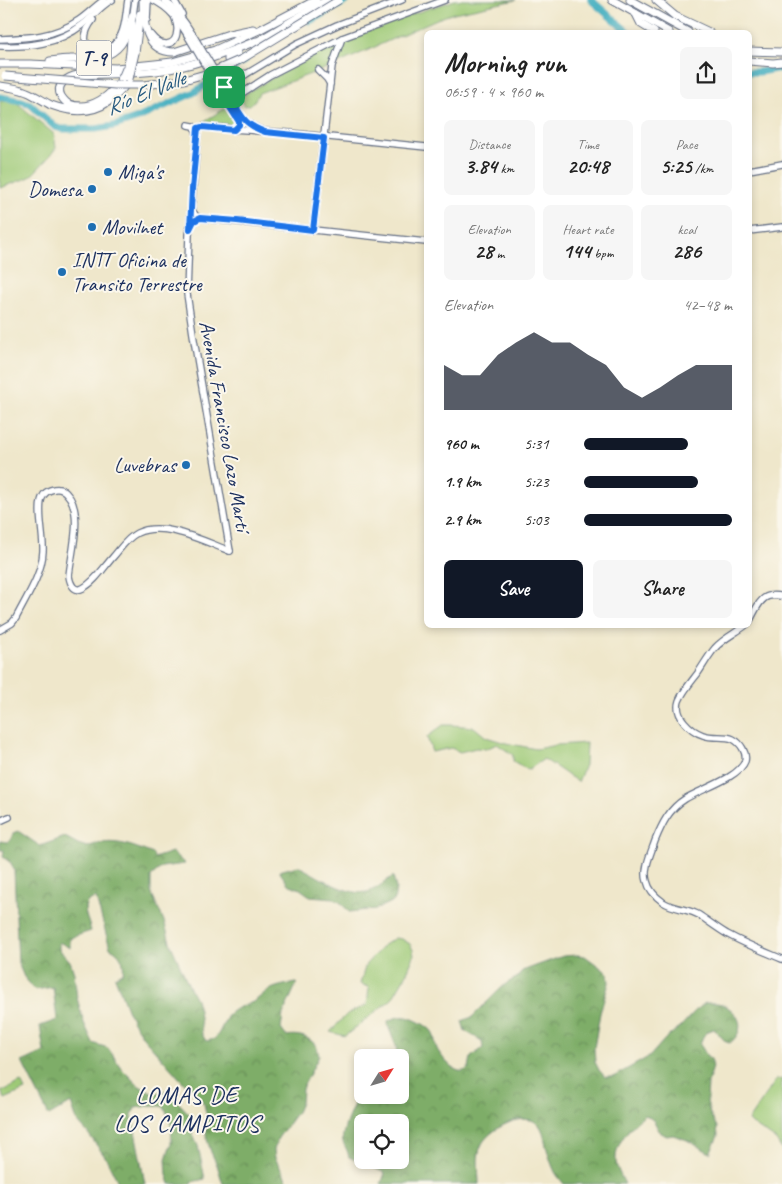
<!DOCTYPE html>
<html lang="en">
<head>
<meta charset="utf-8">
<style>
	:root { --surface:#fff; --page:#f6f6f6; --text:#222; --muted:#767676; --accent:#111827 }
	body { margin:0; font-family:Caveat,sans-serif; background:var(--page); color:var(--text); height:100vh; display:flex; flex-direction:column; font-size:19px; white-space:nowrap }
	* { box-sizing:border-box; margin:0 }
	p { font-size:16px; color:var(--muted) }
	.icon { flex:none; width:28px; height:28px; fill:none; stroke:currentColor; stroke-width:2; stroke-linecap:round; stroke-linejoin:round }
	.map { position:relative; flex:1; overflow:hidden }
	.details { position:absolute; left:424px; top:30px; width:328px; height:598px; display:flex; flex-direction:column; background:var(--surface); border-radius:8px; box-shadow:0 2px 8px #0003 }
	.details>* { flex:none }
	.needle { width:32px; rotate:53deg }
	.fabs { position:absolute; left:354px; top:1049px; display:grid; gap:10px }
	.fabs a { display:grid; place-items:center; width:55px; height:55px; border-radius:8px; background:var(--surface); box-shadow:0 2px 8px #0003; font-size:25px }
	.pin { position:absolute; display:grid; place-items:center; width:42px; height:42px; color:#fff; margin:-21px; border-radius:10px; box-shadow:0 2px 8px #0006 }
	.round { display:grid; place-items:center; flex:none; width:52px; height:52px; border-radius:8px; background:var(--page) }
	.summary { display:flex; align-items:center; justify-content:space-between; height:85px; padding:0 20px }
	h1 { font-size:28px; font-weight:600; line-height:38px }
	.stats { display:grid; grid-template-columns:repeat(3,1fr); gap:8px; height:85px; padding:5px 20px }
	.stats div { display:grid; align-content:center; border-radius:8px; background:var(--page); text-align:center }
	.stats b { font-size:21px; font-weight:600 }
	.stats small { font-size:14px; font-weight:400 }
	.stats p { font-size:14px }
	.chart { height:140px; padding:10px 20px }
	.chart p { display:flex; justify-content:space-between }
	.chart svg { width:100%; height:90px; margin-top:5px; fill:var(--accent); opacity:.7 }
	.cta { display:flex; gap:10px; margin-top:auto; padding:10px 20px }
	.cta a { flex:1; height:58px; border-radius:8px; background:var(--accent); color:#fff; font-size:20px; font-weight:600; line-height:58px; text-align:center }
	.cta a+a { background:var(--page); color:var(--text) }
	ul { padding:0 20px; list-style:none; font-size:16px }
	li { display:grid; grid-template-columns:80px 60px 1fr; align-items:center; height:38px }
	li i { height:12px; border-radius:6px; background:var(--accent) }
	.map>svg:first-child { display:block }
	.green { fill:#9dc976; stroke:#5c7c6a }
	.forest { fill:url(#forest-crowns); stroke:#4c6e62; fill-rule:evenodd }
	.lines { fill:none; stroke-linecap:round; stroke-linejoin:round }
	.river { stroke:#41adbf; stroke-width:7 }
	.secondary-casing { stroke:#656f84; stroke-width:8 }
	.highway-casing { stroke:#656f84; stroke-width:9 }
	.secondary { stroke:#fff; stroke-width:5.5 }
	.highway { stroke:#fff; stroke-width:7 }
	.secondary-bridge-casing { stroke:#656f84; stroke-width:8; stroke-linecap:butt }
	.highway-bridge-casing { stroke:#656f84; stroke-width:9; stroke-linecap:butt }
	.secondary-bridge { stroke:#fff; stroke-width:5.5 }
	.highway-bridge { stroke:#fff; stroke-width:7 }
	.route-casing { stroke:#fff; stroke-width:10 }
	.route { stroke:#1a73e8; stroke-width:6 }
	.poi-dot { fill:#1f6fb2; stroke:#fbf7ec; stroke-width:2 }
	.labels { text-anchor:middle; stroke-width:4; stroke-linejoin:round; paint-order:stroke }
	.shield { fill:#fbf7ec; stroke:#5e6b89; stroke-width:1 }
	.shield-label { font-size:20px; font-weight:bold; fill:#1b2f5e }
	.poi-label { font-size:21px; fill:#1b2f5e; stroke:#fbf7ec; text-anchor:start }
	.street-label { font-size:21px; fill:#1b2f5e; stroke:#fbf7ec }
	.water-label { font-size:22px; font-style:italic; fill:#285b80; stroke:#fbf7ec }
	.quarter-label { font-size:24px; letter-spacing:1px; fill:#1b2f5e; stroke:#fbf7ec }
</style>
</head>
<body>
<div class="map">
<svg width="782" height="1184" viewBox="0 0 782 1184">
	<defs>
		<pattern id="forest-crowns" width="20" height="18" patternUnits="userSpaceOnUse" patternTransform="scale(1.25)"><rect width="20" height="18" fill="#7ead67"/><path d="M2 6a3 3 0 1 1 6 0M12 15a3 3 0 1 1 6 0" fill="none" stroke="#668d58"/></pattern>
	</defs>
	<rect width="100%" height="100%" fill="#fbf7ec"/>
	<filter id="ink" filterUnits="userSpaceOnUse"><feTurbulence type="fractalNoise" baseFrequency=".02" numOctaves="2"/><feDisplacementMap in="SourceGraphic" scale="10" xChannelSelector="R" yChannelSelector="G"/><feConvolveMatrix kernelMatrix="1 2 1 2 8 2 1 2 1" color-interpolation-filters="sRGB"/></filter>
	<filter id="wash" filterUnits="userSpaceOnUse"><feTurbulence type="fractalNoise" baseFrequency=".0096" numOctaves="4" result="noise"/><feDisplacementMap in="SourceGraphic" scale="20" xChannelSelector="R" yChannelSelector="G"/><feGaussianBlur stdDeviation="1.12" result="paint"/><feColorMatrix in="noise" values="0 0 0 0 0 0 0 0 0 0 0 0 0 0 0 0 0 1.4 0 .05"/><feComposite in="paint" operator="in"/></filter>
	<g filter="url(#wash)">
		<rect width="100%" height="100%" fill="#efe7cb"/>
		<!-- green -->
		<g class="green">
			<path d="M455 0H516L454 13 437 19 335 65 259 93C255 100 253 105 245 106L240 98 248 92 322 50 394 20Z"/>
			<polygon points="0,101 16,102 54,134 56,148 49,157 30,177 0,188"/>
			<polygon points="227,107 236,122 235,125 203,122"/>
			<polygon points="443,725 452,725 474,727 486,737 506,743 536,749 556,745 586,743 585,765 578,782 544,759 528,770 513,761 513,755 497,744 486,749 476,748 460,752 451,748 432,752 427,737"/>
			<polygon points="395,938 402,939 410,944 413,950 414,956 405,977 392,999 345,1036 330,1032 347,1014 367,1005 369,987 360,984 366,964 385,944"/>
			<polygon points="782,1079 782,1150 776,1140 748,1121 776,1080"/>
			<polygon points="21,1082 25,1090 5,1099 1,1092"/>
		</g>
		<!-- forest -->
		<g class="forest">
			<path d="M18 831 40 846 65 837 78 844 87 847C112 837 130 845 153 854L154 858 172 852 185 864 162 867 151 876V892L164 921 171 945 190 988 196 999 199 1010 202 1034 206 1041C209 1040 212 1040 214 1039 220 1035 224 1019 230 1013 238 1006 247 1005 255 1001 259 998 263 994 267 991 276 986 287 984 297 983L283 1014 281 1029 286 1036C297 1034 311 1036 317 1048 318 1050 318 1053 319 1056L302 1089 301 1103 297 1112 278 1138 274 1150 275 1158 289 1184H223L217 1165 211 1152 206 1136 207 1117 204 1104 200 1098 181 1080 143 1037 133 1022 127 1009 115 977 123 973C125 962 120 952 110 948L96 898C77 902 88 918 91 931L73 937 70 939V948L59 942V949L70 961 74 973 77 998 84 1023 93 1043 108 1048 122 1069 138 1085 153 1094 170 1090 178 1102 190 1115 193 1135 198 1146 205 1179 191 1182 190 1184H170L167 1175 166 1159 171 1143 172 1128 167 1113 164 1107 154 1105 135 1108 132 1115 145 1184H119L106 1158 87 1132 77 1121 71 1103 49 1116 22 1062 44 1052 40 1026 57 1020 53 987 35 990 24 977 18 963 14 870 11 863 3 857 4 850H0V841L7 842 11 840 13 833Z"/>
			<path d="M298 866C316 874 349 899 370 891 378 888 386 881 393 876L396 888 394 901 377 909 349 912 341 903 333 898 310 896 300 889 288 884 279 871Z"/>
			<path d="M577 955 585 956 608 973 609 983 600 1013 594 1048 595 1062 599 1070 605 1077H613L650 1056 665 1039 681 1026 695 1011 705 1003C712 1003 720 1002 726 1006 742 1016 745 1031 730 1043L726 1042 714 1029C705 1031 703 1036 700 1044L707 1056 711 1059 713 1067 708 1083 707 1101 710 1114 717 1127 718 1136 710 1153 687 1140 673 1135 667 1136 660 1133 654 1121 646 1115C634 1122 616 1142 616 1157 615 1166 621 1176 625 1184H564C561 1180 557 1176 555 1172 551 1164 549 1155 546 1146 544 1139 544 1131 539 1125 525 1109 487 1130 481 1146 476 1157 479 1172 479 1184H381L385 1173 349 1157C348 1151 345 1147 343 1142 340 1132 355 1104 358 1093L362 1091V1095H400V1058L397 1057 396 1046 388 1026V1021C402 1014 408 1016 421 1023 425 1025 431 1029 433 1033 435 1038 435 1044 437 1049 440 1055 452 1070 459 1071 463 1072 466 1070 469 1068L471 1057 483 1048 482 1041 465 1031 462 1021 472 1017 499 990 507 983 518 977 522 971 563 956ZM400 1122V1160H362V1122Z"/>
		</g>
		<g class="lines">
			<!-- river -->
			<g class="river">
				<polyline points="591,0 628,32"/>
				<polyline points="310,21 348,0"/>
				<polyline points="749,72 759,72 782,68"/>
				<polyline points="0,97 22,101 30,104 55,127 62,129 96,129 114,126 138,118 193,93 245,60"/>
			</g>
		</g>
	</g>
	<g filter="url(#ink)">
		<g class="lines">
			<!-- secondary casing -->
			<g class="secondary-casing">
				<g id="secondary">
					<path d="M153 0C170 8 180 22 189 38"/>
					<path d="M164 0C176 9 185 22 193 35"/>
					<polyline points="174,0 182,14"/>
					<polyline points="133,15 135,0"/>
					<polyline points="147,19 148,0"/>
					<path d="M93 20C70 49 104 67 121 35 126 25 126 11 128 0"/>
					<path d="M151 35C159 46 176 49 177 31 178 25 175 20 174 15"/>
					<path d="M0 39C29 38 54 37 79 20 88 14 95 6 104 0"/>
					<path d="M0 46C29 47 58 44 82 25 93 17 100 6 112 0"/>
					<polyline points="318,70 327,79 330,84"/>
					<polyline points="220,80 243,119 251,125 261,130"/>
					<polyline points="215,82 239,123 238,127 235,130"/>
					<polyline points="220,90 296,44 337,25 402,0"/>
					<polyline points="227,103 270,75 342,38 445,0"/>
					<polyline points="188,125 193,126 196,130 197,135"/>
					<polyline points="749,170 782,164"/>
					<polyline points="191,209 196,216 200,218 426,242"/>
					<polyline points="313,230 332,66 342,38"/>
					<polyline points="749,231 782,227"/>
					<polyline points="230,551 193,334 187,294 189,235 198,129 202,127 290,133 426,147"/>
					<path d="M749 622C754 614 759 598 769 596 773 595 778 596 782 596"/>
					<path d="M746 625C736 633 724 638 715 648 709 655 704 664 698 673 692 681 683 691 679 701 674 716 691 731 703 735 713 739 725 735 733 739 741 743 747 753 745 761 739 778 701 789 685 799 669 809 662 824 655 841 651 853 643 869 647 881 649 890 656 897 663 902 674 909 688 909 699 915 708 921 717 928 727 934 745 944 763 951 782 959"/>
					<path d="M0 630 12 623 16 618C26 598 42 575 43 551 44 537 37 510 42 498 44 493 49 490 54 489 59 488 64 490 67 494 84 512 71 554 69 576 70 583 74 593 83 588 95 582 104 567 113 557 120 549 127 538 137 533 164 520 205 542 230 551"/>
					<polyline points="0,821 9,817"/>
				</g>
			</g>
			<!-- highway casing -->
			<g class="highway-casing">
				<g id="highway">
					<path d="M143 0C143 22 145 52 174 52L229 34 253 29"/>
					<polyline points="612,0 669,32"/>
					<polyline points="630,0 688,32"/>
					<polyline points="656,0 675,16 709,32"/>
					<polyline points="636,14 641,24 654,32"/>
					<polyline points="253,44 327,0"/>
					<polyline points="749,51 782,52"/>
					<polyline points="130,53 132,24"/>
					<polyline points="135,53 140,14"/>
					<polyline points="237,53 228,57 228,60 236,75 245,74"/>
					<path d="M50 61C57 60 64 59 70 59 89 58 108 61 121 44 127 36 130 24 133 15"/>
					<polyline points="749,61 773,63 782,62"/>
					<polyline points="0,64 30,64 116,68 155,64 172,62 215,50 259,30 316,0"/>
					<path d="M122 78C112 95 91 112 69 104 66 103 63 99 61 96 55 84 68 77 78 75 104 74 130 74 156 71 191 67 224 54 256 41"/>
					<path d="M0 86C9 87 18 88 27 92 35 95 43 101 51 105 70 112 91 114 108 102 115 97 122 90 127 83"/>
				</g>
			</g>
			<!-- secondary -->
			<use href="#secondary" class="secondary"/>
			<!-- highway -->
			<use href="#highway" class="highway"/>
			<!-- secondary-bridge casing -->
			<g class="secondary-bridge-casing">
				<g id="secondary-bridge">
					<polyline points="193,35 220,80"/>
					<polyline points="189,38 215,82"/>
				</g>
			</g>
			<!-- highway-bridge casing -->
			<g class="highway-bridge-casing">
				<g id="highway-bridge">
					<polyline points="5,76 115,85 144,85 184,80 212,72 242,59 339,0"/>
					<polyline points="122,78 128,64 130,53"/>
					<polyline points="129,79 135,53"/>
				</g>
			</g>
			<!-- secondary-bridge -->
			<use href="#secondary-bridge" class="secondary-bridge"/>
			<!-- highway-bridge -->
			<use href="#highway-bridge" class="highway-bridge"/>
		</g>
	</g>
	<g class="lines" filter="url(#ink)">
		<!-- route casing -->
		<g class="route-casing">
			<path id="route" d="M224 87 232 100 227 103 239 122V125L234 130 202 127 198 128 192 189 190 229 194 221 200 218 237 221 313 230 324 138 265 132C244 124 243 118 232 100L227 103 220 90 224 87"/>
		</g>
		<!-- route -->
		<use href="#route" class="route"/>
	</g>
	<!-- markers -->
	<g class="poi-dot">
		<circle cx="108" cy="172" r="5"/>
		<circle cx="92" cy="189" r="5"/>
		<circle cx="92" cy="227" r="5"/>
		<circle cx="62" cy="272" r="5"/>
		<circle cx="186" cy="465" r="5"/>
	</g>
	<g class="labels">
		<!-- shield labels -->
		<rect class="shield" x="76.5" y="40.5" width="35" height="35" rx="4"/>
		<g class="shield-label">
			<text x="94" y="65">T-9</text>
		</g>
		<!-- poi labels -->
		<g class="poi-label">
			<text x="118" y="179">Miga's</text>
			<text x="82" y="196" text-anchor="end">Domesa</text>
			<text x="102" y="234">Movilnet</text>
			<text x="72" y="267">INTT Oficina de<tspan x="72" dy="24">Transito Terrestre</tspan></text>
			<text x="176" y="472" text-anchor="end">Luvebras</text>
		</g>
		<!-- street labels -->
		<g class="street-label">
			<text transform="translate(225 426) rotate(80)" y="7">Avenida Francisco Lazo Martí</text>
		</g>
		<!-- water labels -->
		<g class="water-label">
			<text transform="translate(145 92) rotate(-22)" y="8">Río El Valle</text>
		</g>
		<!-- quarter labels -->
		<g class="quarter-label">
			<text x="187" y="1103">LOMAS DE<tspan x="187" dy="28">LOS CAMPITOS</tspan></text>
		</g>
	</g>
</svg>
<div class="fabs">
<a><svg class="needle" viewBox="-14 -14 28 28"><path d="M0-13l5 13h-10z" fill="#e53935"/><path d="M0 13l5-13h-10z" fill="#767676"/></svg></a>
<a><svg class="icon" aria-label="locate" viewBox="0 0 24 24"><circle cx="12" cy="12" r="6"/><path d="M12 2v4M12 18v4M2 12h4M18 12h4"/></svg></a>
</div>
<div class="pin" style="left:224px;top:87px;background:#1e9e55"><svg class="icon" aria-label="arrive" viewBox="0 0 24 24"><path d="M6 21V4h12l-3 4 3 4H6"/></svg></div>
<section class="details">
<div class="summary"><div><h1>Morning run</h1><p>06:59 · 4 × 960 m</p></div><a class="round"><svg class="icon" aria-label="share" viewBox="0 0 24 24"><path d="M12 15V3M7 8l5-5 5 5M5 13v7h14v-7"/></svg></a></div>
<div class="stats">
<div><p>Distance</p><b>3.84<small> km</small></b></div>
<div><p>Time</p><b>20:48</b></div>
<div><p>Pace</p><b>5:25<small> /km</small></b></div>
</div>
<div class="stats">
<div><p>Elevation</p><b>28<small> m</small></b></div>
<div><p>Heart rate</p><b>144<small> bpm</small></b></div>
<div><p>kcal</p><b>286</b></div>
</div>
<div class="chart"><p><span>Elevation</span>42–48 m</p>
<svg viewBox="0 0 160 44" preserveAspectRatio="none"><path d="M0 44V22L10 27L20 27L30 17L40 11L50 6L60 11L70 11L80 17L90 22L100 33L110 38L120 33L130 27L140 22L150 22L160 22V44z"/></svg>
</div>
<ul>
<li><b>960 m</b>5:31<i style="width:70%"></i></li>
<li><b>1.9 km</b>5:23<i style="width:77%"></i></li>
<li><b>2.9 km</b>5:03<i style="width:100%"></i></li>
</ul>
<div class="cta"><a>Save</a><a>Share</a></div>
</section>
</div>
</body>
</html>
